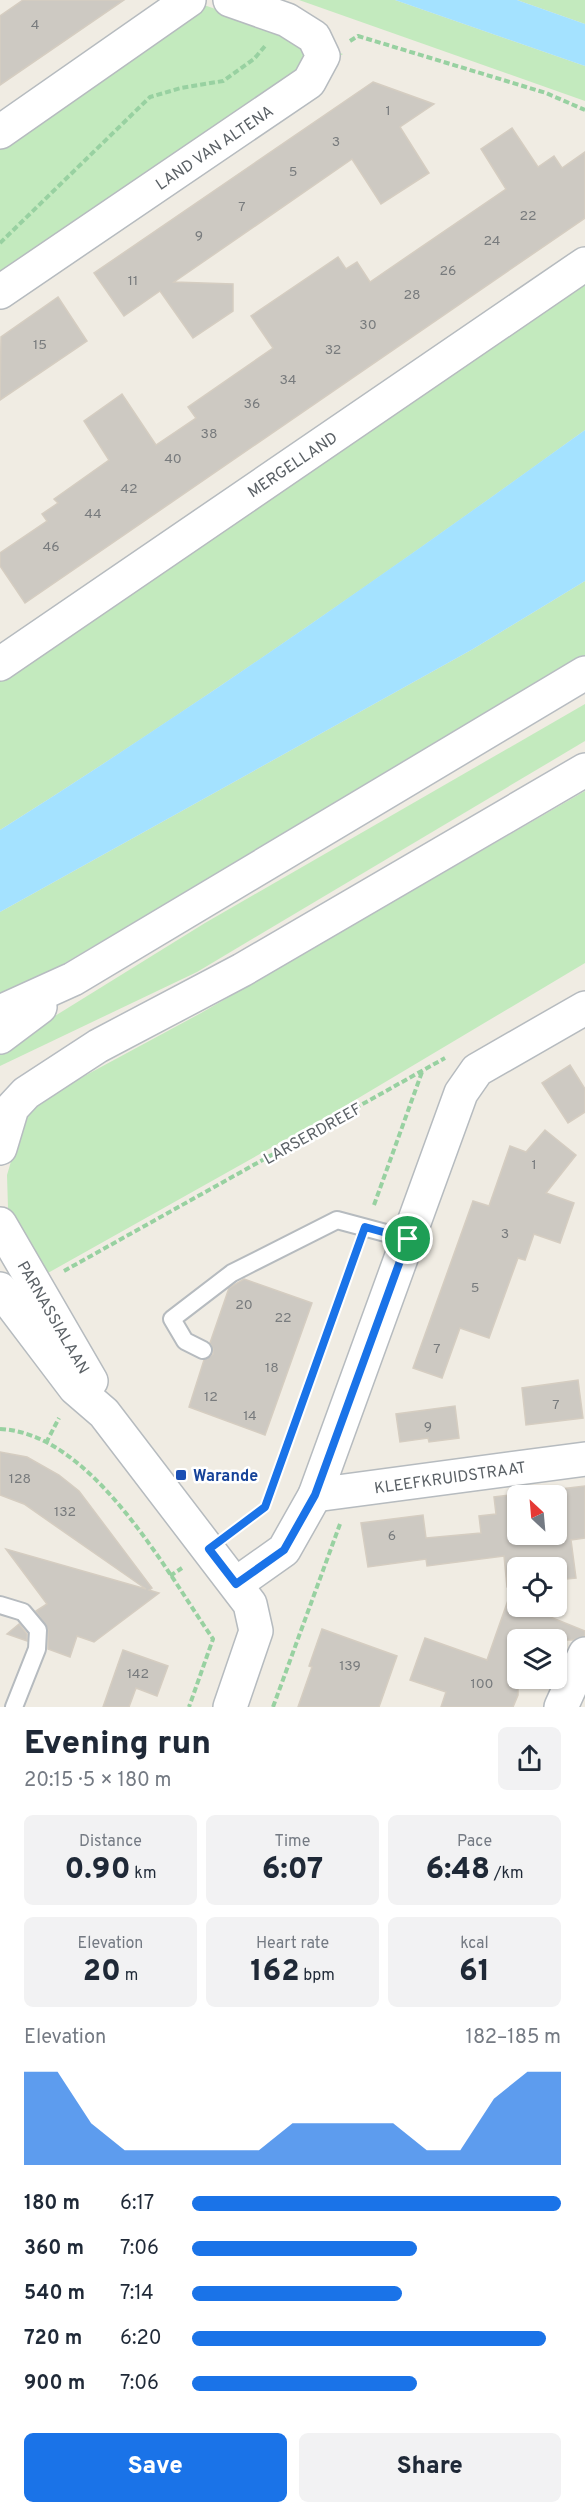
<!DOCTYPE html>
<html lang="en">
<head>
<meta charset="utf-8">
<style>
	:root { --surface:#fff; --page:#f2f2f3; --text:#1f2937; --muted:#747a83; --accent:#1a73e8 }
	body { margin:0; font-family:Overpass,sans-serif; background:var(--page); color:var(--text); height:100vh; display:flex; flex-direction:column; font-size:22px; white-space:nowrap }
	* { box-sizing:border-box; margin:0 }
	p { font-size:20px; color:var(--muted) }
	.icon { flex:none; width:33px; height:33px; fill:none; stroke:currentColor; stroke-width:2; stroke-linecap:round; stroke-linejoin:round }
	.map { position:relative; height:1707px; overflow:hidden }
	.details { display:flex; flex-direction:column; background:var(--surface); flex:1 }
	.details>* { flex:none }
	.needle { width:39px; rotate:334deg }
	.tools { position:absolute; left:507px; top:1485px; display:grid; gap:12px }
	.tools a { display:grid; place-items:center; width:60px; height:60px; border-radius:9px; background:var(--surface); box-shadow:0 2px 4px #0004; font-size:30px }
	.pin { position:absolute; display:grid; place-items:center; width:51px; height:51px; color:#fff; margin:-26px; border:3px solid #fff; border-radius:50%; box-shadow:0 2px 6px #0007 }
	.round { display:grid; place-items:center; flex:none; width:63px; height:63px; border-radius:9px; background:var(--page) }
	.summary { display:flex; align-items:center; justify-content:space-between; height:102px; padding:0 24px }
	h1 { font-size:33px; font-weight:800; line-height:45px }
	.stats { display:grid; grid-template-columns:repeat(3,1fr); gap:9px; height:102px; padding:6px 24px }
	.stats div { display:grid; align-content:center; border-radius:9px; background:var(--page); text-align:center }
	.stats b { font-size:30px; font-weight:800 }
	.stats small { font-size:16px; font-weight:400 }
	.stats p { font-size:16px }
	.chart { height:168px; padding:12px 24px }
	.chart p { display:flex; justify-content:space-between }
	.chart svg { width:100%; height:108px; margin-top:6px; fill:var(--accent); opacity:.7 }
	.cta { display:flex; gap:12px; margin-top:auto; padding:12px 24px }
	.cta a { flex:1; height:69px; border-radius:9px; background:var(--accent); color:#fff; font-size:24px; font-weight:800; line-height:69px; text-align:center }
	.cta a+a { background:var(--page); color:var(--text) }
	ul { padding:0 24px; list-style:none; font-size:20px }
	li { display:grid; grid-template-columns:96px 72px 1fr; align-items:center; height:45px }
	li i { height:15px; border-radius:8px; background:var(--accent) }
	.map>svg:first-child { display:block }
	.green { fill:#c3eabe }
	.water { fill:#a4e2ff }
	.building { fill:#cdc9c2; stroke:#d5cdc1; stroke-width:1.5; fill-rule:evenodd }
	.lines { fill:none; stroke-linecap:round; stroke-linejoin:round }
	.lane-casing { stroke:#b6bbbf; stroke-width:20 }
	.street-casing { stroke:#b6bbbf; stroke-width:36 }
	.secondary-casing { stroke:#b7bcc1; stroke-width:36 }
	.path { stroke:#98d1a1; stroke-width:4; stroke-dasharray:6 3; stroke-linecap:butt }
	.lane { stroke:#fff; stroke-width:16 }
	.street { stroke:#fff; stroke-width:33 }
	.secondary { stroke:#fff; stroke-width:33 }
	.route-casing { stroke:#fff; stroke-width:12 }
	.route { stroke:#1a73e8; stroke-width:8 }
	.transit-dot { fill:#1a4fb4; stroke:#fff; stroke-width:2 }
	.labels { text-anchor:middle; stroke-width:5; stroke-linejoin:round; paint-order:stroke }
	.number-label { font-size:14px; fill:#787b7d }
	.street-label { font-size:16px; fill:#5b6166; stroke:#fff }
	.transit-label { font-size:16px; font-weight:bold; fill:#164399; stroke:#fff; text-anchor:start }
</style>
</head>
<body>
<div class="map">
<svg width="585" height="1707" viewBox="0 0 585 1707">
	<rect width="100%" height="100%" fill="#f0ece3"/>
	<!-- green -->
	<g class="green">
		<polygon points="299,0 395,0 585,66 585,101"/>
		<polygon points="517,0 585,0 585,24"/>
		<polygon points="204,5 343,54 100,215 0,287 0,145"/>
		<path d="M585 277V430C394 568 200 704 0 830V680Z"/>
		<polygon points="585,581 585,656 497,710 0,1001 0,912 473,649"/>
		<polygon points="585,704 585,741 197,972 0,1066 0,1050 205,923"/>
		<polygon points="585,791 585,963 340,1109 39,1278 8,1208 7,1175 25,1114 51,1094 201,1013"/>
	</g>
	<!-- water -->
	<g class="water">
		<polygon points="395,0 517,0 585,24 585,66"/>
		<path d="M585 430V581L473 649 0 912V830C200 704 393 568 585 430Z"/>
	</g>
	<!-- building -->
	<g class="building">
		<polygon points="23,0 124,0 0,85 0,16"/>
		<polygon points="373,82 434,104 400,127 429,173 381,204 352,159 174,282 233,284 233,311 193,338 160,291 124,316 94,273"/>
		<polygon points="512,128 538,167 554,156 562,168 585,152 585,218 25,603 0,566 0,553 47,521 42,514 58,503 54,499 109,460 84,421 122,394 156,445 196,418 188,407 273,348 251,316 338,257 346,269 357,262 370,282 506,189 481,149"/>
		<polygon points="58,297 87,341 0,400 1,337"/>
		<polygon points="570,1065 585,1089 585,1112 568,1123 542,1083"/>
		<polygon points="545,1130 576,1155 546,1193 574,1203 560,1243 534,1234 525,1260 518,1258 489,1338 460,1328 442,1378 413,1368 473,1201 489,1206 510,1146 526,1152"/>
		<polygon points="244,1279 312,1303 265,1435 189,1407 204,1360 213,1354 213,1349 210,1343 229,1288"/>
		<polygon points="578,1380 583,1418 526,1425 522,1388"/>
		<polygon points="455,1406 459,1438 429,1442 428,1438 400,1442 396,1414"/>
		<polygon points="0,1452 27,1457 59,1475 79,1491 152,1588 149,1590 159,1593 94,1642 77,1636 70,1657 48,1649 48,1630 36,1611 47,1604 6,1549 146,1589 24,1504 0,1495"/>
		<path d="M585 1486V1538L571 1540 576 1578 556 1580V1568H518V1606H523L585 1631V1636L573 1640H518V1695L513 1707H441L446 1692 410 1680 425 1638 487 1660 513 1586 507 1587 504 1556 427 1566 426 1559 368 1567 361 1523 423 1515 426 1538 481 1533 479 1516 496 1514 494 1497ZM518 1496H556V1534H518Z"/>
		<polygon points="19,1624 27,1634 27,1641 7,1634"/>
		<polygon points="322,1629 397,1656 379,1707 298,1707 312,1667 309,1666"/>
		<polygon points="123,1650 168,1666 157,1696 136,1688 129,1707 103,1707"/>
	</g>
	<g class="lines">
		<!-- lane casing -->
		<g class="lane-casing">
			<g id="lane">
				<polyline points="203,1350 185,1341 172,1319 232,1273 337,1220 408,1239"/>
				<polyline points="0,1605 23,1612 38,1630 37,1649 14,1707"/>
			</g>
		</g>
		<!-- street casing -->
		<g class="street-casing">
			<g id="street">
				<polyline points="0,132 189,0"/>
				<polyline points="0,292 309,82 323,56 314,37 287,20 230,0"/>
				<polyline points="0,664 585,264"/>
				<polyline points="0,1224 91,1381"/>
				<polyline points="0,1289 75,1388 104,1413 250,1604 256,1631 230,1707"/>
				<polyline points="315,1495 585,1459"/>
				<polyline points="236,1584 284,1550 315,1495 461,1093 477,1070 585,1008"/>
				<polyline points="561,1707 585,1654"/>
			</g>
		</g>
		<!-- secondary casing -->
		<g class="secondary-casing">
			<g id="secondary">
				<polyline points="0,1012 73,979 585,673"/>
				<polyline points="0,1037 40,1007"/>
				<polyline points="0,1148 12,1108 26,1093 98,1046 242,970 585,770"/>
			</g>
		</g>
		<!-- path -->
		<g class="path">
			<polyline points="350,41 358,36 546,93 585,110"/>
			<polyline points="0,243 150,97 181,88 223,81 254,59 265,46"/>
			<polyline points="374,1205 422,1072"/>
			<polyline points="64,1271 445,1058"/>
			<path d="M0 1429C92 1433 166 1571 213 1639L189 1707"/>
			<polyline points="46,1443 59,1418"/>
			<polyline points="234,1530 265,1507 358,1248"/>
			<polyline points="170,1576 182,1568"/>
			<polyline points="273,1707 340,1524"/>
		</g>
		<!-- lane -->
		<use href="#lane" class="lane"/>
		<!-- street -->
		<use href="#street" class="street"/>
		<!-- secondary -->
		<use href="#secondary" class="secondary"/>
	</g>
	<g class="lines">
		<!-- route casing -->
		<g class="route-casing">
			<polygon id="route" points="365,1227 408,1239 315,1495 284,1550 236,1584 209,1549 265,1507"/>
		</g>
		<!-- route -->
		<use href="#route" class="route"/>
	</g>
	<!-- markers -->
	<rect class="transit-dot" x="175" y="1469" width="12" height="12" rx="3"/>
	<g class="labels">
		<!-- number labels -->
		<g class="number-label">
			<text x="35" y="29">4</text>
			<text x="388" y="115">1</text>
			<text x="336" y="146">3</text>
			<text x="293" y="176">5</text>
			<text x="242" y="211">7</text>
			<text x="528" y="220">22</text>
			<text x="199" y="240">9</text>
			<text x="492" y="245">24</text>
			<text x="448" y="275">26</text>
			<text x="133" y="285">11</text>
			<text x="412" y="299">28</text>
			<text x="368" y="329">30</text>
			<text x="40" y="349">15</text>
			<text x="333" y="354">32</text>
			<text x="288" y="384">34</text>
			<text x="252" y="408">36</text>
			<text x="209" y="438">38</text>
			<text x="173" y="463">40</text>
			<text x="129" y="493">42</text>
			<text x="93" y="518">44</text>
			<text x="51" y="551">46</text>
			<text x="534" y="1169">1</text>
			<text x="505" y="1238">3</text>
			<text x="475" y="1292">5</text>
			<text x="244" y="1309">20</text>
			<text x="283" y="1322">22</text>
			<text x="437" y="1353">7</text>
			<text x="272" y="1372">18</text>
			<text x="211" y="1401">12</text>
			<text x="556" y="1409">7</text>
			<text x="250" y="1420">14</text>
			<text x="428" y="1431">9</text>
			<text x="20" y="1483">128</text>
			<text x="65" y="1516">132</text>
			<text x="392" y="1540">6</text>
			<text x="350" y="1670">139</text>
			<text x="138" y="1678">142</text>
			<text x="482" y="1688">100</text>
		</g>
		<!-- street labels -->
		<g class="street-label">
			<text transform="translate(214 147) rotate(-34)" y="6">LAND VAN ALTENA</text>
			<text transform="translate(292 464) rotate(-34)" y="6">MERGELLAND</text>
			<text transform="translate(312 1133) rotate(-29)" y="6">LARSERDREEF</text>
			<text transform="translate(54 1317) rotate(60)" y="6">PARNASSIALAAN</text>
			<text transform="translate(450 1477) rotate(-8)" y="6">KLEEFKRUIDSTRAAT</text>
		</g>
		<!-- transit labels -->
		<g class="transit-label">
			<text x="193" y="1481">Warande</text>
		</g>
	</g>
</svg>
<div class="tools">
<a><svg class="needle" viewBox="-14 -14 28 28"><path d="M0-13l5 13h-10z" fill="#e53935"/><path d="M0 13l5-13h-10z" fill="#747a83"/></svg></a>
<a><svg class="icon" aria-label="locate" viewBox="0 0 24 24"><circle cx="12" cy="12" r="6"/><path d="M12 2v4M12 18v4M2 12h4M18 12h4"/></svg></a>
<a><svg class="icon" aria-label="layers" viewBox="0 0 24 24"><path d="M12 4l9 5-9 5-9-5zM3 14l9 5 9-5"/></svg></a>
</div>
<div class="pin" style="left:408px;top:1239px;background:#1e9e55"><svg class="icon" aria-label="arrive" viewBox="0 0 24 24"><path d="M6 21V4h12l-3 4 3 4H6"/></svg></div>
</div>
<section class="details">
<div class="summary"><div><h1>Evening run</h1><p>20:15 · 5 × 180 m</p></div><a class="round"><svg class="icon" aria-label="share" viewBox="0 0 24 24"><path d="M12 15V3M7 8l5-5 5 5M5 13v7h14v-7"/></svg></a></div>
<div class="stats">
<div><p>Distance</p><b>0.90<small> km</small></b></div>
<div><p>Time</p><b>6:07</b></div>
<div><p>Pace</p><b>6:48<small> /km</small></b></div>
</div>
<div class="stats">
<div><p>Elevation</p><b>20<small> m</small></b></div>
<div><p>Heart rate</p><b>162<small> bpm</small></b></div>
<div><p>kcal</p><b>61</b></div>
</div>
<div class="chart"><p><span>Elevation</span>182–185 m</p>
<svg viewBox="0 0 160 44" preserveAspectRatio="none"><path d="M0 44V6L10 6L20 27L30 38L40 38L50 38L60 38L70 38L80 27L90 27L100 27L110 27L120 38L130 38L140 17L150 6L160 6V44z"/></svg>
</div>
<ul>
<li><b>180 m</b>6:17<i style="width:100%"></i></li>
<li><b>360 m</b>7:06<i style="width:61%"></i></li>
<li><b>540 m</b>7:14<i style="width:57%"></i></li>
<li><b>720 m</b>6:20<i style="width:96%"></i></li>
<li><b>900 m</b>7:06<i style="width:61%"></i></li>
</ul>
<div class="cta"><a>Save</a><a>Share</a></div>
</section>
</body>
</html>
